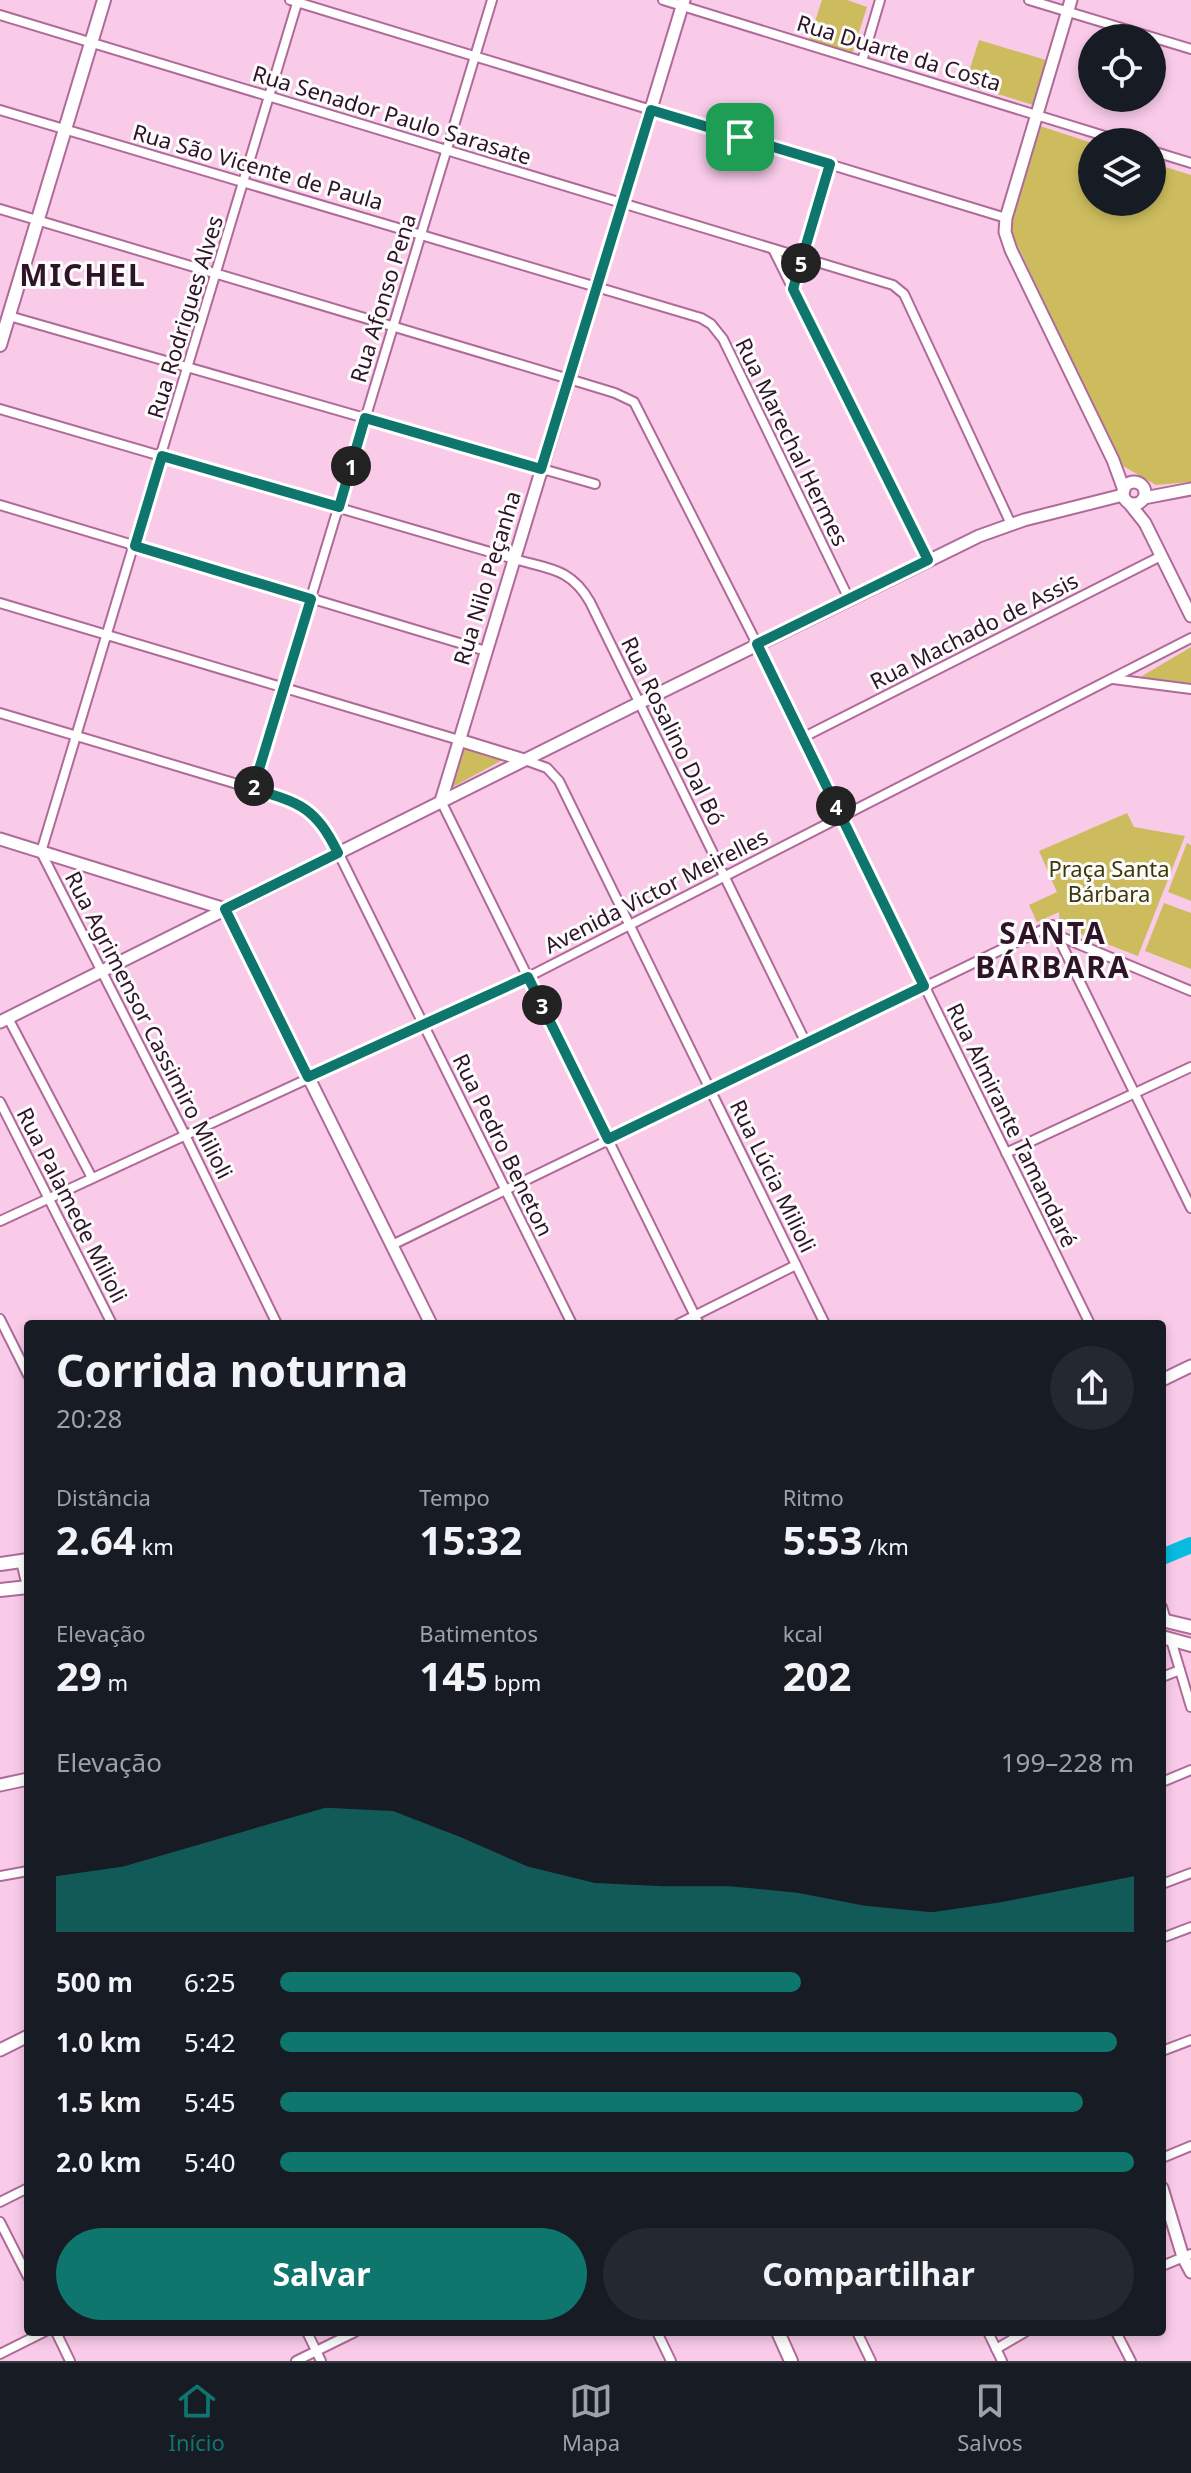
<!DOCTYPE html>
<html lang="pt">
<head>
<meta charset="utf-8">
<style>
	:root { --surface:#171b24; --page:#242831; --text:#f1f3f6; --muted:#9ea1a6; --line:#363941; --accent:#0f766e }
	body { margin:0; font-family:"Noto Sans",sans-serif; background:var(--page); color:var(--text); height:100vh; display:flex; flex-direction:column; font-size:30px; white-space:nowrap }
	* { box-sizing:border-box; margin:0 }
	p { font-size:26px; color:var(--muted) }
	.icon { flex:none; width:44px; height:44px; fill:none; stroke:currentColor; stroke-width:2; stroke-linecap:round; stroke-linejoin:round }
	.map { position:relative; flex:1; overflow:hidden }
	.panel { position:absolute; left:24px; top:1320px; width:1142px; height:1016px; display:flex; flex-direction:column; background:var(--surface); border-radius:8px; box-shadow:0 4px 12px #0003 }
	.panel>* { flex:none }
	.tools { position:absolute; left:1078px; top:24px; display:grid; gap:16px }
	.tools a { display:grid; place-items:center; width:88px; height:88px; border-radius:50%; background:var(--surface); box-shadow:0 4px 12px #0003; font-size:40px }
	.pin { position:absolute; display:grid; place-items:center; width:68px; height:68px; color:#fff; margin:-34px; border-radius:16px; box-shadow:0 4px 12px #0006 }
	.km { position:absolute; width:40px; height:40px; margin:-20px; border-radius:50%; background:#222; color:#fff; font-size:22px; line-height:40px; text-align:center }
	.round { display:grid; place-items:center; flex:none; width:84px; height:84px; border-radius:42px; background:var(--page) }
	.headline { display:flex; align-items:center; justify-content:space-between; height:136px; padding:0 32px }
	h1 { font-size:44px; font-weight:700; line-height:60px }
	.stats { display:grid; grid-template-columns:repeat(3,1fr); gap:12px; height:136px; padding:8px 32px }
	.stats div { display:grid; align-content:center }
	.stats b { font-size:40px; font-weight:700 }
	.stats small { font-size:22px; font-weight:400 }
	.stats p { font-size:22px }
	.chart { height:224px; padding:16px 32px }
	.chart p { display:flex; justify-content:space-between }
	.chart svg { width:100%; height:144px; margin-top:8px; fill:var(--accent); opacity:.7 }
	.action { display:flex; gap:16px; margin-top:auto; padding:16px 32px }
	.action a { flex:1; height:92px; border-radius:48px; background:var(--accent); color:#fff; font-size:32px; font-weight:700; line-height:92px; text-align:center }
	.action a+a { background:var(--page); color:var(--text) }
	ul { padding:0 32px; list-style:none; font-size:26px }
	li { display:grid; grid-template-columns:128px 96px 1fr; align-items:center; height:60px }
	li i { height:20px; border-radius:10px; background:var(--accent) }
	.dock { display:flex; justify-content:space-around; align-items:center; height:112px; border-top:2px solid var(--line); background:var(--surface); font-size:22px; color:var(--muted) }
	.dock a { display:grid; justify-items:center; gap:4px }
	.dock .active { color:var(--accent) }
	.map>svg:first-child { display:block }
	.green { fill:#cdbc5e }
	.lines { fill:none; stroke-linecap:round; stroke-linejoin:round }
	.river { stroke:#07bbe1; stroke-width:16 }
	.street-casing { stroke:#b06a9a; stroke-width:12 }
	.secondary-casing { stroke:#b06a9a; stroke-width:15 }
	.primary-casing { stroke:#b06a9a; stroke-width:16 }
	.street { stroke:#fff; stroke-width:8 }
	.secondary { stroke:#fff; stroke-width:11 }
	.primary { stroke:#fff; stroke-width:12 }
	.route-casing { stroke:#fff; stroke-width:16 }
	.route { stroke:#0f766e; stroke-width:10 }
	.labels { text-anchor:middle; stroke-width:6; stroke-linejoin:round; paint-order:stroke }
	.street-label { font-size:22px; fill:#2f1327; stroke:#fcfcfc }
	.park-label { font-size:22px; fill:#3e3605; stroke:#fcfcfc }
	.district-label { font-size:30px; font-weight:bold; letter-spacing:2px; fill:#2f1327; stroke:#fcfcfc }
</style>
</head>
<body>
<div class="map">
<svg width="1191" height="2361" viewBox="0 0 1191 2361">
	<rect width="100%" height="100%" fill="#f9cbe9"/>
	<!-- green -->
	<g class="green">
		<polygon points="822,0 847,0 867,7 852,54 809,40"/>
		<polygon points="979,40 1046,60 1033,105 965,84"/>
		<polygon points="1040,126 1092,143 1092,202 1152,202 1152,163 1191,175 1191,482 1156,485 1123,466 1119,461 1013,236 1010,228 1012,215"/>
		<polygon points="1191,647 1191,686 1137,679"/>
		<polygon points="465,744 508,757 451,788"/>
		<polygon points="1127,813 1134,827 1185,836 1138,956 1060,926 1059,912 1037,922 1029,905 1057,892 1039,851"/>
		<polygon points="1187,843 1191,845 1191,901 1168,892"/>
		<polygon points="1164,903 1191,913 1191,969 1145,951"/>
	</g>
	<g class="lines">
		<!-- river -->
		<polyline class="river" points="1162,1557 1191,1545"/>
		<!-- street casing -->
		<g class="street-casing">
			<g id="street">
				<polyline points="290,0 1006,218"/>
				<polyline points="663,0 1124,142"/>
				<polyline points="1029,0 1191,49"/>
				<polyline points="0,15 893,285 904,294 1011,524"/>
				<polyline points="862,61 880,0"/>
				<polyline points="0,110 701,318 711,324 723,339 849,599"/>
				<polyline points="1152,151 1191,163"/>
				<polyline points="0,209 569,379 615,393 634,402 757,644 1090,1324"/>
				<polyline points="773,249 928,560"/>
				<polyline points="794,288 830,164"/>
				<polyline points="9,316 595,484"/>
				<path d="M0 409 514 559C549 569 571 568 590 602L806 1043"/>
				<polyline points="0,505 486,651"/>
				<polyline points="0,603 459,740"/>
				<polyline points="1113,679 1191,689"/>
				<path d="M0 713 284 798C303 806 317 814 328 832L572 1324"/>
				<polyline points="802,738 1161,556"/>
				<polyline points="525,760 547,768 559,781 825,1324"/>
				<polyline points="253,789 492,0"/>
				<polyline points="441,801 699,1324"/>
				<polyline points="1059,936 1191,991"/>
				<polyline points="8,1018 92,1178"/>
				<polyline points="0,1102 112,1324"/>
				<polyline points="1006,1153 1191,1067"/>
				<polyline points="0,1221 528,977 1191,638"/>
				<polyline points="392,1245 1052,925 1191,1208"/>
				<polyline points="0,1319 28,1375"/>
				<polyline points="277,1324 185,1135 41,852 298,0"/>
				<polyline points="678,1324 796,1265"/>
				<polyline points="1162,1607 1166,1620"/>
				<polyline points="1171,1640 1191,1707"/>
				<polyline points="1162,1677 1180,1670"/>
				<polyline points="1162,1782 1191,1770"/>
				<polyline points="0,1876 28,1871"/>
				<polyline points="1162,1884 1191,1873"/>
				<polyline points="1162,1938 1191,1927"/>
				<polyline points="1162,2051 1191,2040"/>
				<polyline points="1162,2158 1191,2146"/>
				<polyline points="0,2202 28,2188"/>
				<polyline points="0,2222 28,2277"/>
				<polyline points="1162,2266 1191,2254"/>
				<polyline points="56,2332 70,2361"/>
				<polyline points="307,2332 321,2361"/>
				<polyline points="657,2332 671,2361"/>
				<polyline points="857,2332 871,2361"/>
				<polyline points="988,2332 1002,2361"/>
				<polyline points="1116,2332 1131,2361"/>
				<polyline points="996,2349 1025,2332"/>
				<polyline points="0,2354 44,2332"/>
				<polyline points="296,2361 355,2332"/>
			</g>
		</g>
		<!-- secondary casing -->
		<g class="secondary-casing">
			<g id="secondary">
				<polyline points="1071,0 1006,218 1005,232 1011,250 1113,460 1124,490"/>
				<circle cx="1134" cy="493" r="11"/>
				<polyline points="1144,498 1191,489"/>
				<polyline points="1129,503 1145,523 1191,616"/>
				<polyline points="459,740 524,760"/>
				<polyline points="441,801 684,0"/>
				<polyline points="0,839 225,909 431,1324"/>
				<polyline points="0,1022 639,703 979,536 1024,520 1123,495"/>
				<polyline points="1162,1380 1191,1366"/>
				<polyline points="0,1785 28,1779"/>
				<polyline points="0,2050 28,2036"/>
				<polyline points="1162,2188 1183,2257 1191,2272"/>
			</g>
		</g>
		<!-- primary casing -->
		<g class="primary-casing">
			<g id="primary">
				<polyline points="0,345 104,0"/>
				<polyline points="23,1561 28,1582"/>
				<polyline points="0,1564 28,1560"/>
				<polyline points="0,1590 28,1587"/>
				<polyline points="1162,1620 1191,1627"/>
				<polyline points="1162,1637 1191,1645"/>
				<polyline points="778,2332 791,2361"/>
			</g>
		</g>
		<!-- street -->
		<use href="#street" class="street"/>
		<!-- secondary -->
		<use href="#secondary" class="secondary"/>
		<!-- primary -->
		<use href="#primary" class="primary"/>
	</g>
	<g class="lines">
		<!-- route casing -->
		<g class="route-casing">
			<path id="route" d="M651 110 830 164 793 289 928 560 757 644 924 986 608 1139 528 977 308 1077 225 909 338 853C315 807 301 803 253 789L311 599 135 546 162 456 339 507 365 418 541 469Z"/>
		</g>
		<!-- route -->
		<use href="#route" class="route"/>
	</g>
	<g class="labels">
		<!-- street labels -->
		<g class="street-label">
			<text transform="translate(899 53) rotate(17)" y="8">Rua Duarte da Costa</text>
			<text transform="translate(392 115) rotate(17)" y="8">Rua Senador Paulo Sarasate</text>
			<text transform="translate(258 167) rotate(16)" y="8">Rua São Vicente de Paula</text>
			<text transform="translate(383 298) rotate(-73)" y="8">Rua Afonso Pena</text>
			<text transform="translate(185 317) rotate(-73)" y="8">Rua Rodrigues Alves</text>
			<text transform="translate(792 442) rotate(64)" y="8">Rua Marechal Hermes</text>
			<text transform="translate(487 578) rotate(-73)" y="8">Rua Nilo Peçanha</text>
			<text transform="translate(974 631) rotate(-27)" y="8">Rua Machado de Assis</text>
			<text transform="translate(673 731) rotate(64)" y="8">Rua Rosalino Dal Bó</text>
			<text transform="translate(656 891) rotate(-27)" y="8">Avenida Victor Meirelles</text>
			<text transform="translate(149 1025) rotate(63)" y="8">Rua Agrimensor Cassimiro Milioli</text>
			<text transform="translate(1012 1125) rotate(64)" y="8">Rua Almirante Tamandaré</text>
			<text transform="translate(503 1145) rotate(64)" y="8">Rua Pedro Beneton</text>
			<text transform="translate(773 1176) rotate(64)" y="8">Rua Lúcia Milioli</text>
			<text transform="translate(72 1205) rotate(63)" y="8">Rua Palamede Milioli</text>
		</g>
		<!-- park labels -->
		<g class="park-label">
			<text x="1109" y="877">Praça Santa<tspan x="1109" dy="25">Bárbara</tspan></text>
		</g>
		<!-- district labels -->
		<g class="district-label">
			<text x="83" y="286">MICHEL</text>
			<text x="1053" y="944">SANTA<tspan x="1053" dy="34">BÁRBARA</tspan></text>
		</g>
	</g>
</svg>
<div class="tools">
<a><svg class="icon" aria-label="locate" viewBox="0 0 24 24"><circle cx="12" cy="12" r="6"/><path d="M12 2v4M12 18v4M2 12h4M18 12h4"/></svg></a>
<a><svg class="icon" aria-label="layers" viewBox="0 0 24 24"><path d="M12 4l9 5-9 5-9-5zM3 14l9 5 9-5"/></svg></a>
</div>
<div class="pin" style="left:740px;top:137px;background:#1e9e55"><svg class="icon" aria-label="arrive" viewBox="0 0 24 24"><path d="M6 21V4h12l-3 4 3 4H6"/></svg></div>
<b class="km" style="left:351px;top:466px">1</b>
<b class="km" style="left:254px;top:786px">2</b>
<b class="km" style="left:542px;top:1005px">3</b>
<b class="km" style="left:836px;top:806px">4</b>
<b class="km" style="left:801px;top:263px">5</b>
<section class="panel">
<div class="headline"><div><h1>Corrida noturna</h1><p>20:28</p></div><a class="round"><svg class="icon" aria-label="share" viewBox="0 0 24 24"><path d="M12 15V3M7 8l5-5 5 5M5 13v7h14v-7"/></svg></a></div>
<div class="stats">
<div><p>Distância</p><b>2.64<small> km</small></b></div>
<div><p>Tempo</p><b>15:32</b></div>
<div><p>Ritmo</p><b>5:53<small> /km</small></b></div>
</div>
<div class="stats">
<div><p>Elevação</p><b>29<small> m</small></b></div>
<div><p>Batimentos</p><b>145<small> bpm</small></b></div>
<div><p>kcal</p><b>202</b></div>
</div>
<div class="chart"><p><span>Elevação</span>199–228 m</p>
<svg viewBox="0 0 160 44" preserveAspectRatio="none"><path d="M0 44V27L10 24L20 18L30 12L40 6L50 7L60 15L70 24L80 29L90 30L100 30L110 32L120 36L130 38L140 35L150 31L160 27V44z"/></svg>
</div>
<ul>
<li><b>500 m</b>6:25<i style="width:61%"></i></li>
<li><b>1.0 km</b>5:42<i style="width:98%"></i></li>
<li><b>1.5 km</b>5:45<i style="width:94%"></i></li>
<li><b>2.0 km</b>5:40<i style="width:100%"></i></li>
</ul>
<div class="action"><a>Salvar</a><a>Compartilhar</a></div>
</section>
</div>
<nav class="dock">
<a class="active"><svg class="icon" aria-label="home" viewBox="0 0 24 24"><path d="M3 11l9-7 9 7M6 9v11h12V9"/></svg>Início</a>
<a><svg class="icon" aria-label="map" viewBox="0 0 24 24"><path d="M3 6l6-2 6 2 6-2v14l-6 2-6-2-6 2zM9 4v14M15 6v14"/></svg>Mapa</a>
<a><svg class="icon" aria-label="saved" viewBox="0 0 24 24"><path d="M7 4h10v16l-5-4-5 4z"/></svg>Salvos</a>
</nav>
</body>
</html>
